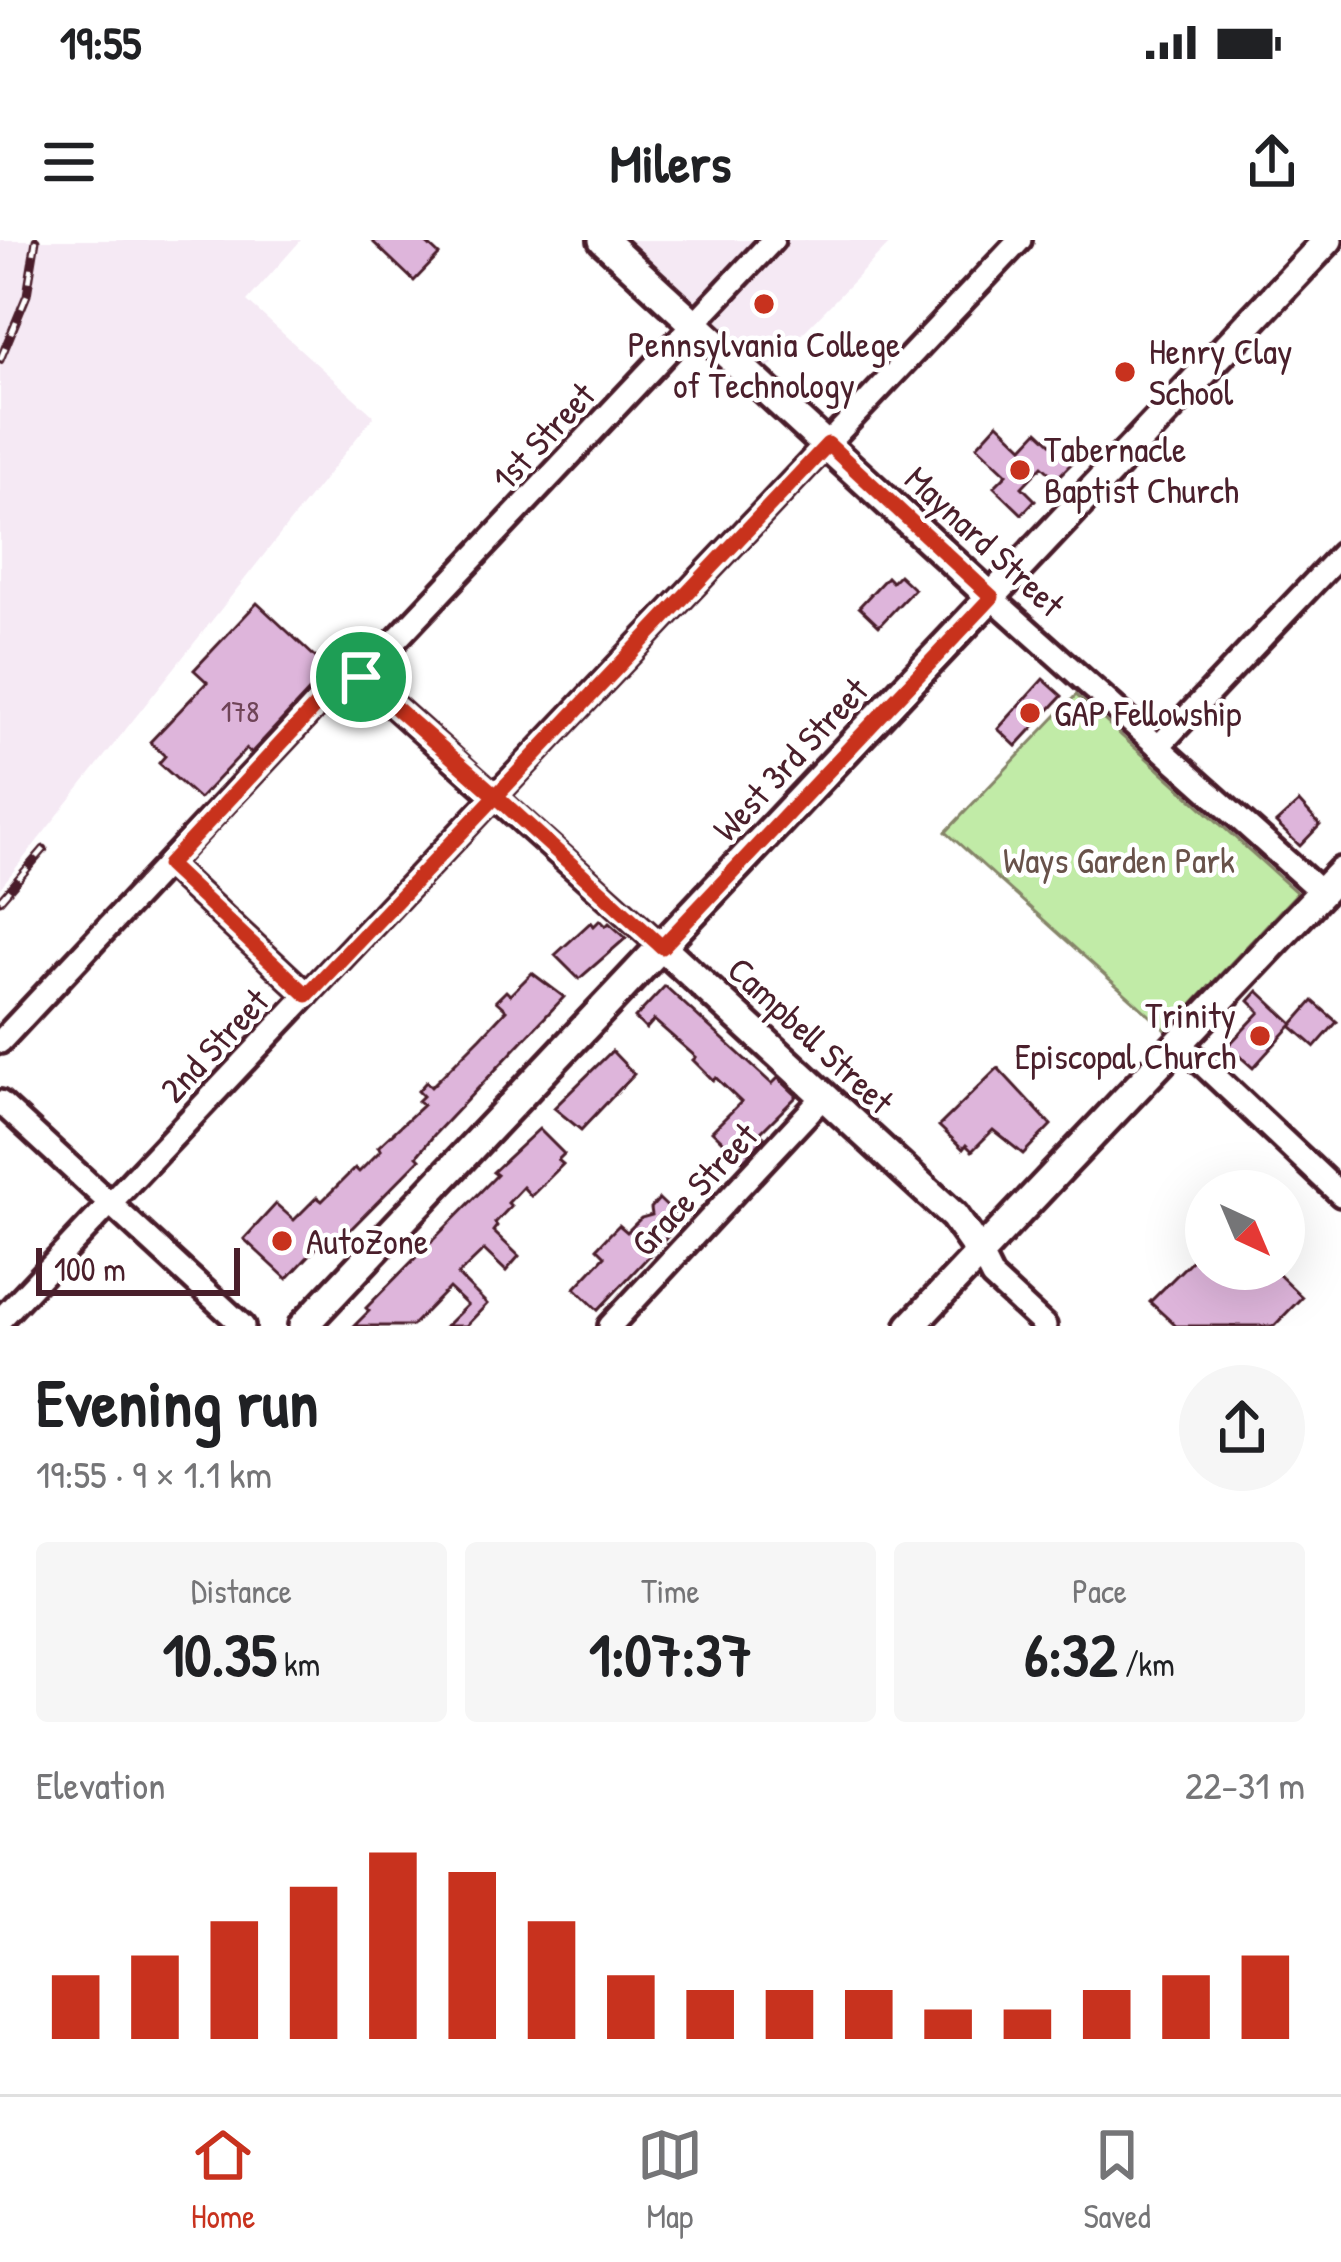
<!DOCTYPE html>
<html lang="en">
<head>
<meta charset="utf-8">
<style>
	:root { --surface:#fff; --page:#f6f6f6; --text:#202124; --muted:#757577; --line:#e0e0e0; --accent:#c8321e }
	body { margin:0; font-family:"Patrick Hand",sans-serif; background:var(--page); color:var(--text); height:100vh; display:flex; flex-direction:column; font-size:45px; white-space:nowrap }
	* { box-sizing:border-box; margin:0 }
	p { font-size:39px; color:var(--muted) }
	.icon { flex:none; width:66px; height:66px; fill:none; stroke:currentColor; stroke-width:2; stroke-linecap:round; stroke-linejoin:round }
	.map { position:relative; height:1086px; overflow:hidden }
	.side { display:flex; flex-direction:column; background:var(--surface); flex:1 }
	.side>* { flex:none }
	.needle { width:78px; rotate:136deg }
	.controls { position:absolute; left:1185px; top:930px; display:grid; gap:24px }
	.controls a { display:grid; place-items:center; width:120px; height:120px; border-radius:50%; background:var(--surface); box-shadow:0 12px 48px #0002; font-size:60px }
	.scale { position:absolute; left:36px; bottom:30px; width:204px; box-sizing:border-box; padding-left:12px; border:6px solid #4a1f2b; border-top:0; font-size:33px; line-height:42px; white-space:nowrap; color:#4a1f2b; -webkit-text-stroke:9px #fff; paint-order:stroke }
	.pin { position:absolute; display:grid; place-items:center; width:102px; height:102px; color:#fff; margin:-51px; border:6px solid #fff; border-radius:50%; box-shadow:0 3px 12px #0007 }
	.round { display:grid; place-items:center; flex:none; width:126px; height:126px; border-radius:63px; background:var(--page) }
	.overview { display:flex; align-items:center; justify-content:space-between; height:204px; padding:0 36px }
	h1 { font-size:66px; font-weight:800; line-height:90px }
	.metrics { display:grid; grid-template-columns:repeat(3,1fr); gap:18px; height:204px; padding:12px 36px }
	.metrics div { display:grid; align-content:center; border-radius:12px; background:var(--page); text-align:center }
	.metrics b { font-size:60px; font-weight:800 }
	.metrics small { font-size:33px; font-weight:400 }
	.metrics p { font-size:33px }
	.chart { height:336px; padding:24px 36px }
	.chart p { display:flex; justify-content:space-between }
	.chart svg { width:100%; height:216px; margin-top:12px; stroke:var(--accent); stroke-width:6 }
	.status { display:flex; justify-content:space-between; align-items:center; height:84px; padding:0 60px; background:var(--surface); direction:ltr }
	.status svg { height:33px; fill:currentColor }
	header { display:flex; justify-content:space-between; align-items:center; height:156px; padding:0 36px; background:var(--surface); font-size:54px; font-weight:800 }
	.tab-bar { display:flex; justify-content:space-around; align-items:center; height:168px; border-top:3px solid var(--line); background:var(--surface); font-size:33px; color:var(--muted) }
	.tab-bar a { display:grid; justify-items:center; gap:6px }
	.tab-bar .selected { color:var(--accent) }
	.map>svg:first-child { display:block }
	.built { fill:#f5e9f4 }
	.green { fill:#c1eba7; stroke:#868569; stroke-width:3 }
	.building { fill:#deb5db; stroke:#4a1f2b; stroke-width:3 }
	.lines { fill:none; stroke-linecap:round; stroke-linejoin:round }
	.minor-casing { stroke:#4a1f2b; stroke-width:30 }
	.major-casing { stroke:#4a1f2b; stroke-width:36 }
	.minor { stroke:#fff; stroke-width:21 }
	.major { stroke:#fff; stroke-width:27 }
	.rail-casing { stroke:#4a1f2b; stroke-width:9 }
	.rail { stroke:#fff; stroke-width:4.5; stroke-dasharray:14; stroke-linecap:butt }
	.route-casing { stroke:#fff; stroke-width:24 }
	.route { stroke:#c8321e; stroke-width:15 }
	.poi-dot { fill:#c8321e; stroke:#fff; stroke-width:4.5 }
	.labels { text-anchor:middle; stroke-width:9; stroke-linejoin:round; paint-order:stroke }
	.number-label { font-size:30px; fill:#6f4457 }
	.poi-label { font-size:36px; fill:#4a1f2b; stroke:#fff; text-anchor:start }
	.street-label { font-size:36px; fill:#4a1f2b; stroke:#fff }
	.park-label { font-size:36px; fill:#68524a; stroke:#fff }
</style>
</head>
<body>
<div class="status"><b>19:55</b><svg viewBox="0 0 49 12"><path d="M0 12V9h3v3zM5 12V6h3v6zM10 12V3h3v9zM15 12V0h3v12zM26 1h20v11H26zM47 4h2v5h-2z"/></svg></div>
<header><svg class="icon" aria-label="menu" viewBox="0 0 24 24"><path d="M4 6h16M4 12h16M4 18h16"/></svg>Milers<svg class="icon" aria-label="share" viewBox="0 0 24 24"><path d="M12 15V3M7 8l5-5 5 5M5 13v7h14v-7"/></svg></header>
<div class="map">
<svg width="1341" height="1086" viewBox="0 0 1341 1086">
	<rect width="100%" height="100%" fill="#fff"/>
	<filter id="ink" filterUnits="userSpaceOnUse"><feTurbulence type="fractalNoise" baseFrequency=".00833" numOctaves="2"/><feDisplacementMap in="SourceGraphic" scale="24" xChannelSelector="R" yChannelSelector="G"/><feConvolveMatrix kernelMatrix="1 2 1 2 8 2 1 2 1" color-interpolation-filters="sRGB"/></filter>
	<g filter="url(#ink)">
		<!-- built -->
		<g class="built">
			<polygon points="0,0 301,0 247,61 374,176 0,648"/>
			<polygon points="627,0 893,0 768,129"/>
		</g>
		<!-- green -->
		<polygon class="green" points="1076,455 1297,653 1167,791 946,592"/>
		<!-- building -->
		<g class="building">
			<polygon points="371,0 423,0 439,15 414,41"/>
			<polygon points="998,183 1023,207 1038,191 1072,223 1056,239 1042,226 1022,247 1035,260 1022,274 994,247 1007,234 977,206"/>
			<polygon points="899,335 914,349 879,386 859,367 887,337 892,342"/>
			<polygon points="257,363 329,430 251,513 246,509 199,559 159,523 165,516 150,502 207,442 194,430"/>
			<polygon points="1043,439 1062,456 1016,506 998,489"/>
			<polygon points="1299,562 1320,585 1300,606 1276,583"/>
			<polygon points="600,680 606,686 609,683 626,698 579,739 555,715 591,682 594,686"/>
			<polygon points="532,733 564,757 434,895 417,916 420,919 332,1008 324,1000 287,1039 244,999 276,964 294,980 317,957 322,961 355,928 359,932 381,910 378,907 423,865 418,861 423,856 418,851 426,842 431,847 481,797 506,770 496,761 506,751 510,755"/>
			<polygon points="665,746 772,844 778,838 797,856 760,893 765,898 743,921 712,891 741,862 716,838 713,840 693,820 696,817 654,780 646,789 635,778"/>
			<polygon points="1258,751 1293,784 1313,761 1337,782 1315,807 1291,786 1253,828 1228,806 1260,772 1249,761"/>
			<polygon points="612,811 634,834 581,890 554,868"/>
			<polygon points="998,828 1051,885 1023,914 993,890 972,911 966,905 963,909 939,886"/>
			<polygon points="539,889 564,914 558,920 563,924 531,956 523,947 508,963 511,966 495,983 497,986 493,991 519,1016 506,1031 484,1010 458,1035 487,1064 466,1086 446,1086 467,1065 449,1048 412,1086 354,1086 369,1071 366,1068 497,935 493,932"/>
			<polygon points="659,959 682,981 598,1070 575,1048 605,1016 597,1008 610,994 619,985 627,992 641,978 652,975 651,968"/>
			<polygon points="1206,1006 1206,1029 1273,1029 1302,1057 1274,1086 1176,1086 1150,1062"/>
		</g>
		<g class="lines">
			<!-- minor casing -->
			<g class="minor-casing">
				<g id="minor">
					<polyline points="991,357 1321,652"/>
					<polyline points="361,437 773,0"/>
					<polyline points="1158,507 1341,314"/>
					<polyline points="168,625 307,755"/>
					<polyline points="0,802 351,428 662,707"/>
					<polyline points="1179,802 1341,955"/>
					<polyline points="0,862 243,1086"/>
					<polyline points="980,1013 992,1037 1045,1086"/>
					<polyline points="0,1080 1020,0"/>
					<polyline points="610,1086 825,855"/>
				</g>
			</g>
			<!-- major casing -->
			<g class="major-casing">
				<g id="major">
					<polyline points="603,0 991,357"/>
					<polyline points="662,707 954,976 980,1013"/>
					<polyline points="303,1086 1328,0"/>
					<polyline points="911,1086 1341,632"/>
				</g>
			</g>
			<!-- minor -->
			<use href="#minor" class="minor"/>
			<!-- major -->
			<use href="#major" class="major"/>
			<!-- rail casing -->
			<g class="rail-casing">
				<g id="rail">
					<polyline points="0,120 27,55 36,0"/>
					<polyline points="0,660 44,609"/>
				</g>
			</g>
			<!-- rail -->
			<use href="#rail" class="rail"/>
		</g>
	</g>
	<g class="lines" filter="url(#ink)">
		<!-- route casing -->
		<g class="route-casing">
			<polyline id="route" points="361,437 351,428 168,625 307,755 496,556 662,707 992,357 828,204 496,556 361,437"/>
		</g>
		<!-- route -->
		<use href="#route" class="route"/>
	</g>
	<!-- markers -->
	<g class="poi-dot">
		<circle cx="764" cy="64" r="12"/>
		<circle cx="1125" cy="132" r="12"/>
		<circle cx="1020" cy="230" r="12"/>
		<circle cx="1030" cy="473" r="12"/>
		<circle cx="1260" cy="796" r="12"/>
		<circle cx="282" cy="1001" r="12"/>
	</g>
	<g class="labels">
		<!-- number labels -->
		<g class="number-label">
			<text x="240" y="482">178</text>
		</g>
		<!-- poi labels -->
		<g class="poi-label">
			<text x="764" y="117" text-anchor="middle">Pennsylvania College<tspan x="764" dy="41">of Technology</tspan></text>
			<text x="1149" y="124">Henry Clay<tspan x="1149" dy="41">School</tspan></text>
			<text x="1044" y="222">Tabernacle<tspan x="1044" dy="41">Baptist Church</tspan></text>
			<text x="1054" y="486">GAP Fellowship</text>
			<text x="1236" y="788" text-anchor="end">Trinity<tspan x="1236" dy="41">Episcopal Church</tspan></text>
			<text x="306" y="1014">AutoZone</text>
		</g>
		<!-- street labels -->
		<g class="street-label">
			<text transform="translate(543 196) rotate(-47)" y="13">1st Street</text>
			<text transform="translate(985 301) rotate(43)" y="13">Maynard Street</text>
			<text transform="translate(790 519) rotate(-47)" y="13">West 3rd Street</text>
			<text transform="translate(811 795) rotate(43)" y="13">Campbell Street</text>
			<text transform="translate(214 805) rotate(-47)" y="13">2nd Street</text>
			<text transform="translate(694 949) rotate(-47)" y="13">Grace Street</text>
		</g>
		<!-- park labels -->
		<g class="park-label">
			<text x="1119" y="633">Ways Garden Park</text>
		</g>
	</g>
</svg>
<div class="controls">
<a><svg class="needle" viewBox="-14 -14 28 28"><path d="M0-13l5 13h-10z" fill="#e53935"/><path d="M0 13l5-13h-10z" fill="#757577"/></svg></a>
</div>
<div class="scale">100 m</div>
<div class="pin" style="left:361px;top:437px;background:#1e9e55"><svg class="icon" aria-label="arrive" viewBox="0 0 24 24"><path d="M6 21V4h12l-3 4 3 4H6"/></svg></div>
</div>
<section class="side">
<div class="overview"><div><h1>Evening run</h1><p>19:55 · 9 × 1.1 km</p></div><a class="round"><svg class="icon" aria-label="share" viewBox="0 0 24 24"><path d="M12 15V3M7 8l5-5 5 5M5 13v7h14v-7"/></svg></a></div>
<div class="metrics">
<div><p>Distance</p><b>10.35<small> km</small></b></div>
<div><p>Time</p><b>1:07:37</b></div>
<div><p>Pace</p><b>6:32<small> /km</small></b></div>
</div>
<div class="chart"><p><span>Elevation</span>22–31 m</p>
<svg viewBox="0 0 160 44" preserveAspectRatio="none"><path d="M5 44V31M15 44V27M25 44V20M35 44V13M45 44V6M55 44V10M65 44V20M75 44V31M85 44V34M95 44V34M105 44V34M115 44V38M125 44V38M135 44V34M145 44V31M155 44V27"/></svg>
</div>
</section>
<nav class="tab-bar">
<a class="selected"><svg class="icon" aria-label="home" viewBox="0 0 24 24"><path d="M3 11l9-7 9 7M6 9v11h12V9"/></svg>Home</a>
<a><svg class="icon" aria-label="map" viewBox="0 0 24 24"><path d="M3 6l6-2 6 2 6-2v14l-6 2-6-2-6 2zM9 4v14M15 6v14"/></svg>Map</a>
<a><svg class="icon" aria-label="saved" viewBox="0 0 24 24"><path d="M7 4h10v16l-5-4-5 4z"/></svg>Saved</a>
</nav>
</body>
</html>
